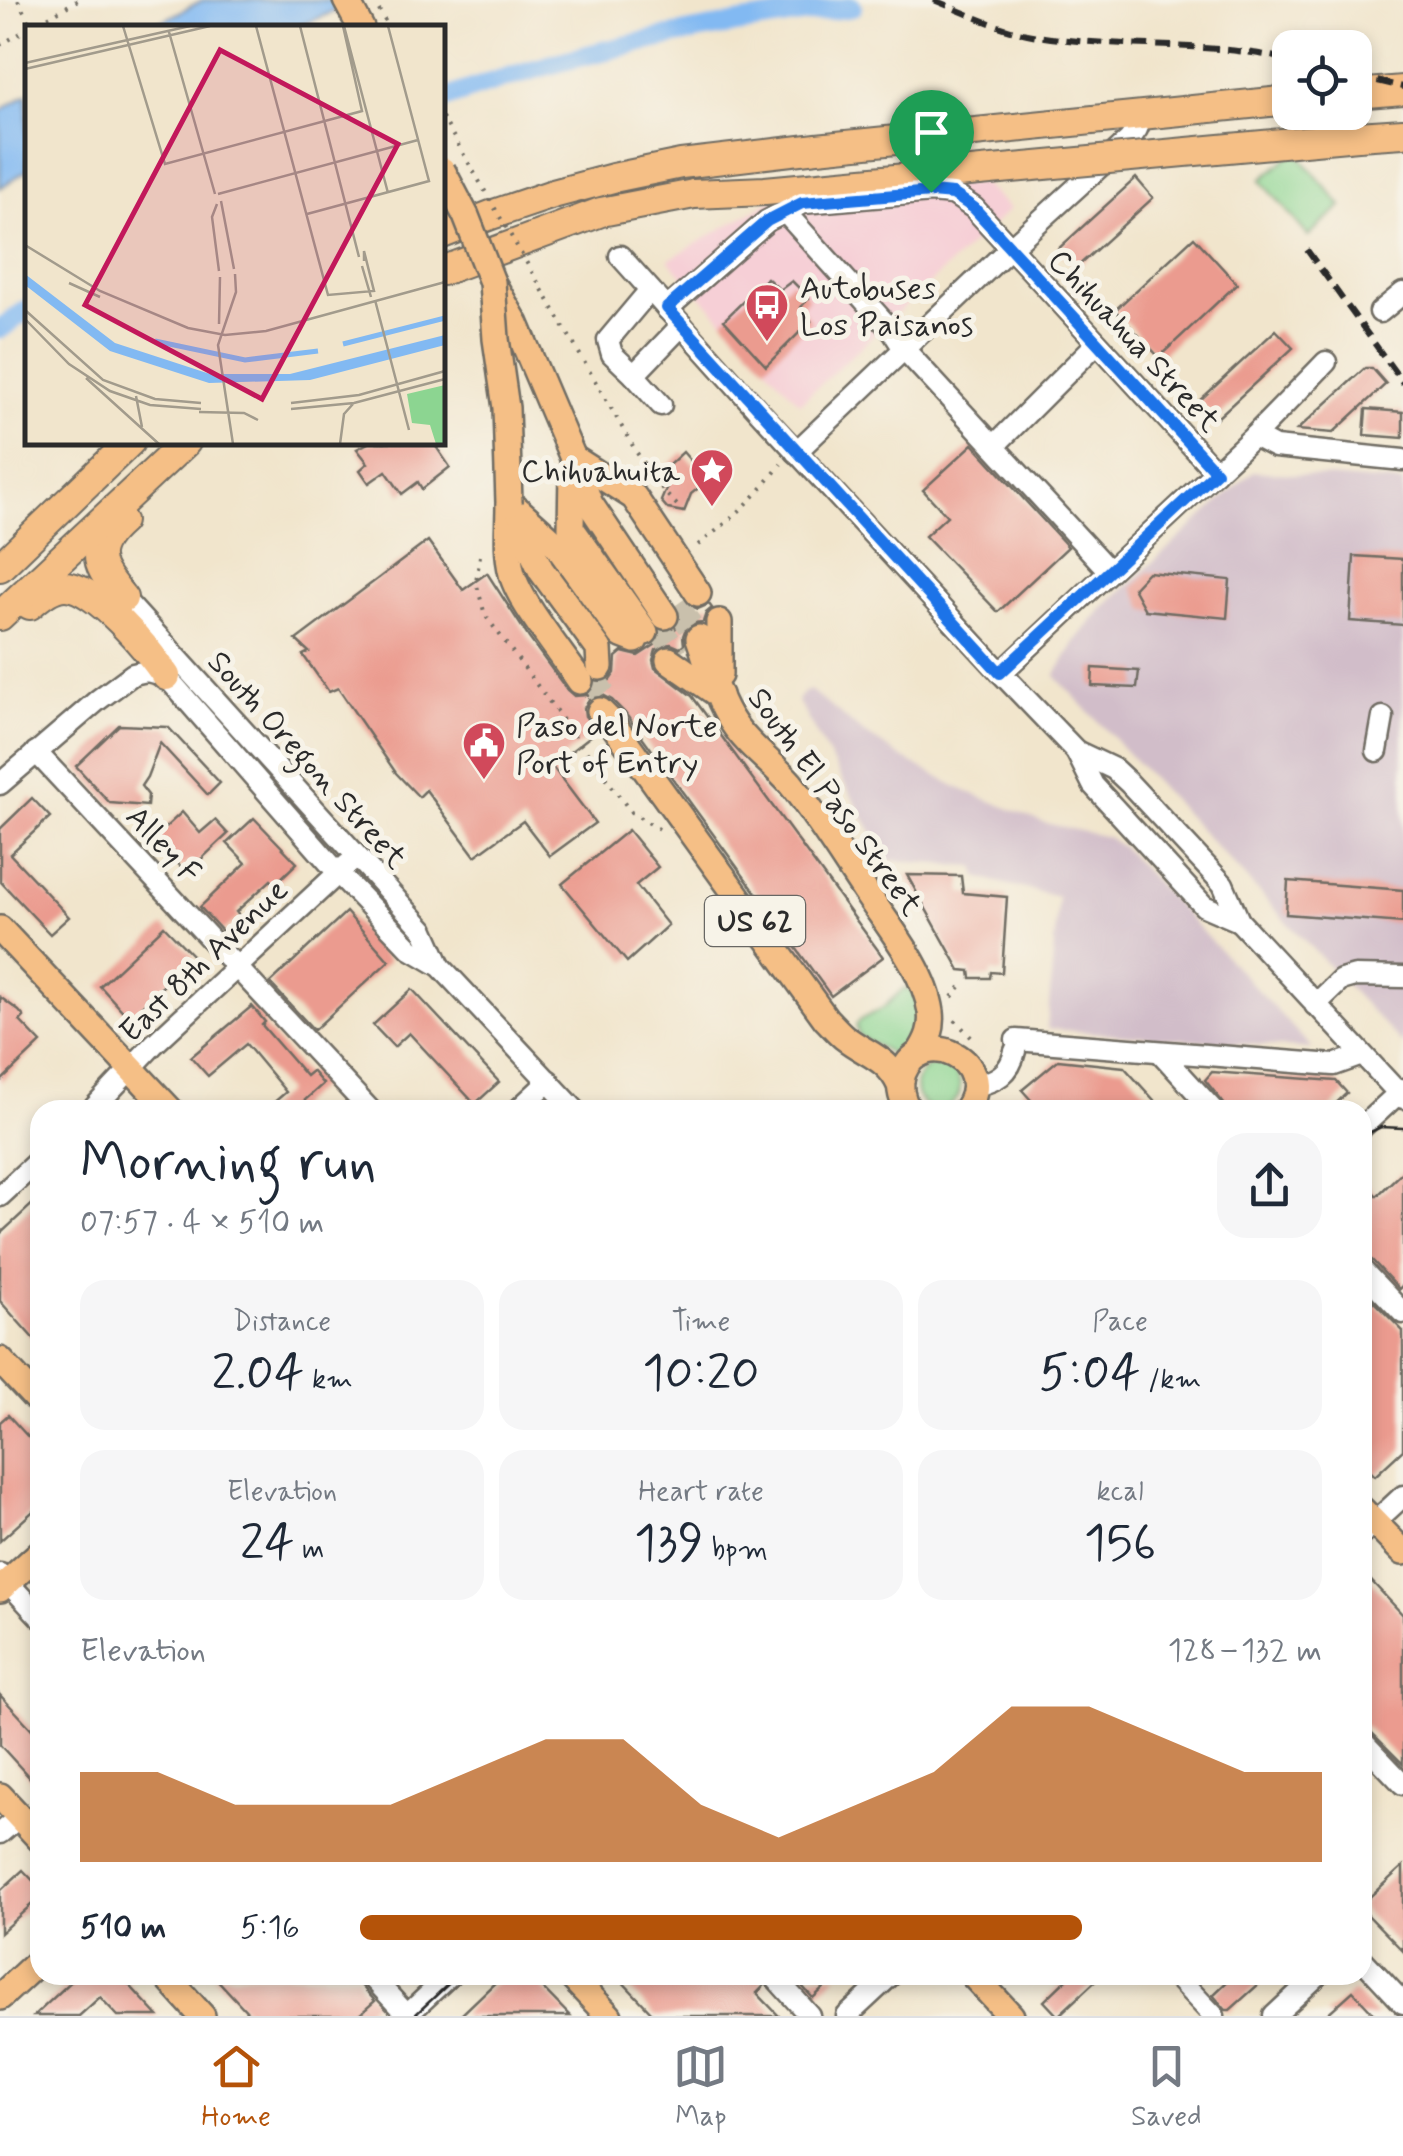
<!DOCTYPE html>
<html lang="en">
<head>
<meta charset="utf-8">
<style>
	:root { --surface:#fff; --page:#f6f6f7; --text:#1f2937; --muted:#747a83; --line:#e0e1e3; --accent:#b45309 }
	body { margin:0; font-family:Mynerve,sans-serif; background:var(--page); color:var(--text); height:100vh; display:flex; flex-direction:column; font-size:38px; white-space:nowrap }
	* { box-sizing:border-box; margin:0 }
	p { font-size:32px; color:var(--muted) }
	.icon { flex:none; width:55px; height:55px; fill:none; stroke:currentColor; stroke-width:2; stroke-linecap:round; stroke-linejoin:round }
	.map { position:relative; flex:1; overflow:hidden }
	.drawer { position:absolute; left:30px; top:1100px; width:1342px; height:885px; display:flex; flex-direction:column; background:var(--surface); border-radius:30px; box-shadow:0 5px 15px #0003 }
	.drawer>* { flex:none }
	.buttons { position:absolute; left:1272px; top:30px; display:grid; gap:20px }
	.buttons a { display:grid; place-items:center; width:100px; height:100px; border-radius:20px; background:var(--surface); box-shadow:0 5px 15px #0003; font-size:50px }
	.pin { position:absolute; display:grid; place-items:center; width:85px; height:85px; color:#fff; margin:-102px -42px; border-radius:50% 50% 50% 0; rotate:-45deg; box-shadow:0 0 10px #0007 }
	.pin .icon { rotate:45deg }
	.round { display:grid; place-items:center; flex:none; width:105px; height:105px; border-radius:30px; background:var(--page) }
	.overview { display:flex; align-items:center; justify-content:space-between; height:170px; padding:0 50px }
	h1 { font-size:55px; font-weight:600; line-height:75px }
	.stats { display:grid; grid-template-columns:repeat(3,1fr); gap:15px; height:170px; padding:10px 50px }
	.stats div { display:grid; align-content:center; border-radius:25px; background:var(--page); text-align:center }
	.stats b { font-size:50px; font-weight:600 }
	.stats small { font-size:28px; font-weight:400 }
	.stats p { font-size:28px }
	.chart { height:280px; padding:20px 50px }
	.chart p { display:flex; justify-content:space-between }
	.chart svg { width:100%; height:180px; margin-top:10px; fill:var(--accent); opacity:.7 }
	ul { padding:0 50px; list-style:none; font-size:32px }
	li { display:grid; grid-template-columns:160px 120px 1fr; align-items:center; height:75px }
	li i { height:25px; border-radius:12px; background:var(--accent) }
	.dock { display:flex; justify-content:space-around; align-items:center; height:140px; border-top:2px solid var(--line); background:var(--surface); font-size:28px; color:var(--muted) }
	.dock a { display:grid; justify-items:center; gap:5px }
	.dock .current { color:var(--accent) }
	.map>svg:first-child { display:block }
	.built { fill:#f6cfd6 }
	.industrial { fill:#d1bdc9 }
	.green { fill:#8cd591; stroke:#5c805e; stroke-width:2.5 }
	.water { fill:#82b9f2; stroke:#56728e; stroke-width:2.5 }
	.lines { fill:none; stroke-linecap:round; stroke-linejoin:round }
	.canal { stroke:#82b9f2; stroke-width:20 }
	.building { fill:#eb9b8f }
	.major-tunnel { stroke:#c9c0ac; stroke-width:25; stroke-dasharray:25 12; stroke-linecap:butt }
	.minor-casing { stroke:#706c63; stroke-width:25 }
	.major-casing { stroke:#706c63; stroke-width:30 }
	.highway-casing { stroke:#706c63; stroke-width:32 }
	.path { stroke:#706c63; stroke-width:4; stroke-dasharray:2.5 8; stroke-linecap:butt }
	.minor { stroke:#fff; stroke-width:20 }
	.major { stroke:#f5bf86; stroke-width:25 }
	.highway { stroke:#f5bf86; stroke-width:28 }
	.tram { stroke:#2b2b2b; stroke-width:2.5 }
	.rail { stroke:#2b2b2b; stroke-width:6; stroke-dasharray:15 8; stroke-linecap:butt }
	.major-bridge-casing { stroke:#706c63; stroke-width:30; stroke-linecap:butt }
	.highway-bridge-casing { stroke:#706c63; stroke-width:32; stroke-linecap:butt }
	.path-bridge { stroke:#706c63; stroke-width:4; stroke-dasharray:2.5 8; stroke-linecap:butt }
	.major-bridge { stroke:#f5bf86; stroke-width:25 }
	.highway-bridge { stroke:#f5bf86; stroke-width:28 }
	.route-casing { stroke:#fff; stroke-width:20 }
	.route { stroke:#1a73e8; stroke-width:12 }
	.labels { text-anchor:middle; stroke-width:10; stroke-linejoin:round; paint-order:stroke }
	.shield { fill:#f7f3e8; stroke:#686764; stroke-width:2.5 }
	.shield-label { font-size:30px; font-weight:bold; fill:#2b2b2b }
	.poi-label { font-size:32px; fill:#2b2b2b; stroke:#f7f3e8; text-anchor:start }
	.street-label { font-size:32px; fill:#2b2b2b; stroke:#f7f3e8 }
	.inset-river { fill:none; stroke:#82b9f2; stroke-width:5 }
	.inset-road { fill:none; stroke:#a29b8c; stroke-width:2.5 }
	.view { fill:#c2185b; fill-opacity:0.15; stroke:#c2185b; stroke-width:5 }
	.inset-edge { fill:none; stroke:#2b2b2b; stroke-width:5 }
</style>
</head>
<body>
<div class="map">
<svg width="1403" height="2016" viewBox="0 0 1403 2016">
	<rect width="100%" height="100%" fill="#f7f3e8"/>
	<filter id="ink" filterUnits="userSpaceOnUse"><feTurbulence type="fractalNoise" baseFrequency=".01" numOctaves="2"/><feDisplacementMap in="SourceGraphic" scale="20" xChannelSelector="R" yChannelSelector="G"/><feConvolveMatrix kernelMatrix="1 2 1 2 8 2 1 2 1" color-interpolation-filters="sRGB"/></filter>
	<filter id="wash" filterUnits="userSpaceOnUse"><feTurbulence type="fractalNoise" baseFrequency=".0048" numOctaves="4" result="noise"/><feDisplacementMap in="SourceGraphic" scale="40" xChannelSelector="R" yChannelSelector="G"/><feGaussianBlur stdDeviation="2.25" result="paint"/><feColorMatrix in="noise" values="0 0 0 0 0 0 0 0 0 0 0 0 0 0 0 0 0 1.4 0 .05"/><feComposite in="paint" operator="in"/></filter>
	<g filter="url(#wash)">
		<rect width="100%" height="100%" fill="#f1e5cc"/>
		<!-- built -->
		<polygon class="built" points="981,182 1010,209 800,403 668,260 775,198"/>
		<!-- industrial -->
		<g class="industrial">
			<polygon points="1253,471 1403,483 1403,1045 1055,676 1075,642 1103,608"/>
			<polygon points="810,690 862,732 904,759 961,789 1045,823 1107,837 1123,848 1313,1049 1047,1029 1058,897 977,877 976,867 888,860 797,700 803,693"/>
		</g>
		<!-- green -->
		<g class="green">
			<polygon points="1295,151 1342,206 1308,236 1261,180"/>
			<path d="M903 989C925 990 924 1019 918 1036 915 1043 907 1049 901 1054H892L859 1036 856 1025 860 1020 883 1008Z"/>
			<circle cx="938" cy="1087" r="22"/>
		</g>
		<!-- water -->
		<g class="water">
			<polygon points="203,0 361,0 297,27 149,28"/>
			<polygon points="27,94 27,170 0,188 0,111"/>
		</g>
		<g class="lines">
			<!-- canal -->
			<g class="canal">
				<path d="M442 100C574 50 713 25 852 7"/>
				<polyline points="0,329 28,309"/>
			</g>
		</g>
		<g id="blocks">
			<!-- building -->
			<g class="building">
				<polygon points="1136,178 1153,198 1076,268 1058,249"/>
				<polygon points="1194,237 1237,284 1159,357 1115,310"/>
				<polygon points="767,278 780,290 792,281 809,298 801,307 811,321 766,366 724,320"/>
				<polygon points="1276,330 1293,348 1216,419 1199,401"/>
				<polygon points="1365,368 1372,368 1386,384 1333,433 1297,430"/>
				<polygon points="1366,409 1403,412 1403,438 1364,435"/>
				<polygon points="370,442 433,442 450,467 422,489 418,482 402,494 386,471 369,483 360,470 368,463 357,449"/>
				<polygon points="973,444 1068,547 998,612 925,536 947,516 923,490"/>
				<polygon points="683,452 696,467 706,482 691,494 684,512 668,509 661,501 667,487 658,475"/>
				<polygon points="428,541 463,590 487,573 529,638 567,690 574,696 588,695 594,689 596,682 602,683 610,680 615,673 616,657 622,652 638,656 655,645 661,631 675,629 680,622 680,610 687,604 698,609 709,604 712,608 706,613 703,622 693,623 686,628 683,636 684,645 680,648 671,644 663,645 656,650 653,660 655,668 692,696 883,957 831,996 625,713 612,700 603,695 589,699 584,708 585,716 597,731 552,766 595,823 550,856 523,821 475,856 426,790 419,797 396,773 338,688 329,692 303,655 309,652 296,640"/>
				<polygon points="1354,556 1403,559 1403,625 1350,621"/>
				<polygon points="1148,572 1230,580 1227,618 1145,610 1133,588"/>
				<polygon points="1093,668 1139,671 1137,688 1092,686"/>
				<polygon points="119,725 168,727 220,783 208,795 160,743 147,777 141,786 148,795 147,806 110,803 76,766"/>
				<polygon points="32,798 50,817 10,854 69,917 50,934 0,881 0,829"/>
				<polygon points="182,812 200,833 215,820 228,834 194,866 190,861 182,868 155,837"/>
				<polygon points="254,818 297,863 275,884 271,880 236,912 240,917 223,932 200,907 246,863 227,843"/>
				<polygon points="628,830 658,867 636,885 668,925 627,962 562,884"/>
				<polygon points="907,875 961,876 963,893 1007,897 1002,973 991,972 990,978 971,978 970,971 960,970"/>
				<polygon points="1288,881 1403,890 1403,923 1286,914"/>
				<polygon points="346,912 389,961 314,1030 270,983"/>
				<polygon points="164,926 194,957 129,1018 100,986"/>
				<polygon points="412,989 499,1082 475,1104 409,1033 394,1047 373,1025"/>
				<polygon points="0,997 19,1011 24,1017 20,1021 41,1043 0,1082"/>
				<polygon points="252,1006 265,1022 262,1025 306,1076 312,1071 323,1084 294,1110 265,1110 286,1092 246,1044 208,1076 191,1057"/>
				<polygon points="1058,1060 1124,1067 1163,1110 1040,1110 1022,1090"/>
				<polygon points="1212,1072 1336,1081 1347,1093 1329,1110 1229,1110 1205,1080"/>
				<polygon points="1403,1171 1403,1285 1399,1289 1372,1260 1362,1257 1362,1180 1377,1196"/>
				<polygon points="40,1197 40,1346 0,1301 0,1234"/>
				<polygon points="1362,1290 1403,1331 1403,1450 1375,1476 1362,1463"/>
				<polygon points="8,1415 40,1450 40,1505 0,1541 0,1422"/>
				<polygon points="1362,1571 1403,1615 1403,1764 1362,1723"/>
				<polygon points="0,1695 40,1738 40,1789 0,1745"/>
				<polygon points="1403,1866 1403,1951 1362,1909 1362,1904"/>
				<polygon points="23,1870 40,1888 40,1897 0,1933 0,1891"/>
				<polygon points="78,1975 120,1975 158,2016 118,2016 100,1997 79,2016 34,2016"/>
				<polygon points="213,1975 357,1975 360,1984 375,2001 358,2016 251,2016"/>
				<polygon points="503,1975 530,1975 570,2016 460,2016"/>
				<polygon points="616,1975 760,1975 764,1986 757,1993 779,2016 655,2016"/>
				<polygon points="792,1975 838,1975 813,1998"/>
				<polygon points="1071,1975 1102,1975 1058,2016 1044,2001"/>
				<polygon points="1234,1975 1269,1975 1230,2010 1226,2010 1213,1995"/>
				<polygon points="1353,1991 1376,2016 1325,2016"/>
			</g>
		</g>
	</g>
	<g filter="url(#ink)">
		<use href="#blocks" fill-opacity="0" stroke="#706c63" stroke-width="2.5"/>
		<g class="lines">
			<!-- major-tunnel -->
			<g class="major-tunnel">
				<polyline points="676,605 699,638"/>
				<polyline points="654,622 678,654"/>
				<polyline points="590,673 609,704"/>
			</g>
			<!-- minor casing -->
			<g class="minor-casing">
				<g id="minor">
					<polyline points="784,211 893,332 904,349 1109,571"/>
					<polyline points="620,256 757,409 1001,673 1076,751 1093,785 1204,906 1239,921"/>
					<polyline points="650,290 608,340 612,354 634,375 682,325"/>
					<polyline points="667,309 767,221 802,203 931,192 953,194 974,208 1216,472"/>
					<polyline points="1380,312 1403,293"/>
					<polyline points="634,375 661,405"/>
					<polyline points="1254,436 1275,447 1403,460"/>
					<polyline points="994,446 1097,343"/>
					<polyline points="796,452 1010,248 1129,140 1137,129 1142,116"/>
					<polyline points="123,598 424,930 440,966"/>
					<polyline points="1001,673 1254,436 1326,362"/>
					<polyline points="1076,751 1114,769 1129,783 1223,884 1239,921 1403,1098"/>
					<polyline points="1377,751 1383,717"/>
					<polyline points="36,752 370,1110"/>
					<polyline points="0,784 98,700 133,674 147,671 166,676 338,873 411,949 440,966 575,1110"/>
					<polyline points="1315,1005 1341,980 1355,976 1403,977"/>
					<polyline points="1016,1040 1334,1065 1362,1055"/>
					<polyline points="1161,1053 1213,1110"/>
					<path d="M975 1086C996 1081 1010 1074 1015 1051"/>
					<polyline points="92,1110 154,1044 348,864"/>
					<polyline points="518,1110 549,1081"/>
					<polyline points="1362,1127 1403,1089"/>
					<polyline points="0,1196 40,1159"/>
					<polyline points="1362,1270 1403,1313"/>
					<polyline points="1362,1534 1403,1496"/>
					<polyline points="0,1574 40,1617"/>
					<polyline points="1362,1741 1403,1784"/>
					<polyline points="0,1833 19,1817"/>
					<polyline points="1362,1959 1403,2003"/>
					<polyline points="370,1975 408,2016"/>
					<polyline points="773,1975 810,2016"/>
					<polyline points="1175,1975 1214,2016"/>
					<polyline points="406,2016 450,1975"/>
					<polyline points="847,2016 891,1975"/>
					<polyline points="1274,2016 1318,1975"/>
				</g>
			</g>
			<!-- major casing -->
			<g class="major-casing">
				<g id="major">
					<polyline points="346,0 361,28"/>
					<polyline points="492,282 516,324 573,458 590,504 665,616"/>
					<polyline points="573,458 634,497 698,593"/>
					<polyline points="572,473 571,528 645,632"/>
					<path d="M509 503C509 526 506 551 512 574 520 603 562 654 580 681"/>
					<polyline points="511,507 541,570 599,649 600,667"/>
					<polyline points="517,509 556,544 622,635 635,640"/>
					<path d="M699 638C709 666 716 698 733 723 748 746 773 763 791 784 818 818 841 855 865 891 888 926 925 970 931 1012 933 1029 928 1040 919 1054"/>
					<polyline points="669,660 719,695"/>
					<polyline points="719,675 719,622"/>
					<path d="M600 711 612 723 826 1019C832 1025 838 1032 844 1037 867 1055 887 1057 900 1085"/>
					<polyline points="0,929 170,1110"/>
					<path d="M908 1110C901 1098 898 1086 903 1073 922 1024 1000 1061 966 1110"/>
					<polyline points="0,1360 40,1403"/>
					<polyline points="1362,1510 1403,1552"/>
					<polyline points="0,1589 40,1553"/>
					<polyline points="0,1796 40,1839"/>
					<polyline points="165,1975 202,2016"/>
					<polyline points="570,1975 609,2016"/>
					<polyline points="973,1975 1011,2016"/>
					<polyline points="0,1997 40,1960"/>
				</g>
			</g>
			<!-- highway casing -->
			<g class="highway-casing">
				<g id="highway">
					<polyline points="1355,94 1403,90"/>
					<polyline points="1358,136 1403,133"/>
					<polyline points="442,234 491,215 553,194 613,178 681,164 817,148 1290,100"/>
					<polyline points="442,271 601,212 694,194"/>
					<path d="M121 521C86 552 97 566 123 598"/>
					<polyline points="0,567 130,442"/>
					<path d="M30 605C39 597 52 586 65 586 95 586 150 651 166 676"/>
					<polyline points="0,616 186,442"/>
				</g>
			</g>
			<!-- path -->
			<g class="path">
				<polyline points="18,0 31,27"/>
				<polyline points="379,10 389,28"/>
				<polyline points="30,28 78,0"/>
				<polyline points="0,45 28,29"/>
				<polyline points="637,453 665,493 684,512"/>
				<path d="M698 545C732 519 755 499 781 464"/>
				<polyline points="480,556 476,582 485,615 631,812 662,831"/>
				<polyline points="952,997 960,987"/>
				<polyline points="955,1020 972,1038"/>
			</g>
			<!-- minor -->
			<use href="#minor" class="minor"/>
			<!-- major -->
			<use href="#major" class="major"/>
			<!-- highway -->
			<use href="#highway" class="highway"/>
			<!-- tram -->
			<g class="tram">
				<polyline points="1362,1136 1381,1127 1403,1128"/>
				<polyline points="414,2016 458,1975"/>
			</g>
			<!-- rail -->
			<g class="rail">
				<path d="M934 0C970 15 1005 32 1044 37 1125 49 1209 41 1290 60"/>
				<polyline points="1355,76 1403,87"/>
				<polyline points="1307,250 1403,383"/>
			</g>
			<!-- major-bridge casing -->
			<g class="major-bridge-casing">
				<polyline id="major-bridge" points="442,170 466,216 492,282 496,339 506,408 509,503"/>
			</g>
			<!-- highway-bridge casing -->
			<g class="highway-bridge-casing">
				<polyline id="highway-bridge" points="694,194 765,191 1358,136"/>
			</g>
			<!-- path-bridge -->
			<polyline class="path-bridge" points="442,117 637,453"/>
			<!-- major-bridge -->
			<use href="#major-bridge" class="major-bridge"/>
			<!-- highway-bridge -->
			<use href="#highway-bridge" class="highway-bridge"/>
		</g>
	</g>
	<g class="lines" filter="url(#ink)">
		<!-- route casing -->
		<g class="route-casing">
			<polygon id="route" points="931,192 953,194 974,208 1216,472 1000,673 667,308 767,221 802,203"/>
		</g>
		<!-- route -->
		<use href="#route" class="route"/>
	</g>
	<!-- icons -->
	<defs>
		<g id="bus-pin" transform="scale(2.25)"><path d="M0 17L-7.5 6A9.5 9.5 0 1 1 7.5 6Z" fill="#d1495b" stroke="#f7f3e8"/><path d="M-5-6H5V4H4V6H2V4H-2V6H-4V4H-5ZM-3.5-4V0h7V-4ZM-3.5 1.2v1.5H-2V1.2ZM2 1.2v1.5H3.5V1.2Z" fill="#fff"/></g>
		<g id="sight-pin" transform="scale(2.25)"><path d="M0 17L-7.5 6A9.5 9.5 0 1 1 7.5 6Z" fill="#d1495b" stroke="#f7f3e8"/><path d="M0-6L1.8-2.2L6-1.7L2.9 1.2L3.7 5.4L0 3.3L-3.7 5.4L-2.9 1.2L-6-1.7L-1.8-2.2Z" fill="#fff"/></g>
		<g id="civic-pin" transform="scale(2.25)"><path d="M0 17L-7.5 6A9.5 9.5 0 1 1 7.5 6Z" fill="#d1495b" stroke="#f7f3e8"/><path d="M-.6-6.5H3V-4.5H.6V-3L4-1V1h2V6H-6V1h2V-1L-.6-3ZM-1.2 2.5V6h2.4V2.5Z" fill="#fff"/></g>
	</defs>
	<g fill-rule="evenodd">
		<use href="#bus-pin" x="767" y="305"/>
		<use href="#sight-pin" x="712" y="470"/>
		<use href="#civic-pin" x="484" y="743"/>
	</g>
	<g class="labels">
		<!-- shield labels -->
		<rect class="shield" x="705" y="896" width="100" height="50" rx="8"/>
		<g class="shield-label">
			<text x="755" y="931">US 62</text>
		</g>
		<!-- poi labels -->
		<g class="poi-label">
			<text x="800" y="298">Autobuses<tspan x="800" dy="37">Los Paisanos</tspan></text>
			<text x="680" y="481" text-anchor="end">Chihuahuita</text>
			<text x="516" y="736">Paso del Norte<tspan x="516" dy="37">Port of Entry</tspan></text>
		</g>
		<!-- street labels -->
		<g class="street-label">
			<text transform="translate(1135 340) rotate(47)" y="11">Chihuahua Street</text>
			<text transform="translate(308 759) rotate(48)" y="11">South Oregon Street</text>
			<text transform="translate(836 801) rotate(54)" y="11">South El Paso Street</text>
			<text transform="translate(164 844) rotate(47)" y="11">Alley F</text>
			<text transform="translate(203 960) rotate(-44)" y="11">East 8th Avenue</text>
		</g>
	</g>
	<!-- overview -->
	<g transform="translate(25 25)">
		<rect width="420" height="420" fill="#f1e5cc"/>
		<path d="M420 360V419H411L405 400 387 398 382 369Z" fill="#8cd591"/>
		<path d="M0 249 90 318 185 349H265L420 310V320L285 355 184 358 85 326 0 260Z" fill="#82b9f2"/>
		<path class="inset-river" d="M130 316 220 335 293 326M318 319 420 293"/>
		<path class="inset-road" d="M98 1 140 139 337 86 318 1M231 1 303 270 349 266 339 226V236M275 1 334 232M319 1 363 168M144 7 190 169M0 38 165 1M0 44 185 1M193 169 393 115M196 176 209 244M192 179 187 192 194 246M282 189 404 156 363 1M0 220 75 266 163 303 200 310 241 306 420 257M337 241 346 272M44 258 75 272M350 275 384 405M0 285 78 355 130 374 176 378M0 294 44 339 85 366 125 380 176 384M194 299 195 252M61 353 134 419M111 371 117 402M266 378 334 370 420 346M266 384 329 378 420 354M174 387 219 388 233 395M208 419 193 320 211 267 210 249M315 419 319 389 328 379"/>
		<path class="view" d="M195 25 373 119 237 374 60 280Z"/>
		<rect width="420" height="420" class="inset-edge"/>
	</g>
</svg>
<div class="buttons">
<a><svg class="icon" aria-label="locate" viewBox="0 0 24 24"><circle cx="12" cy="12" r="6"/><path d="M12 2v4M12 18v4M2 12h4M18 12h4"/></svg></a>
</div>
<div class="pin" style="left:931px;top:192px;background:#1e9e55"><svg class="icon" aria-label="arrive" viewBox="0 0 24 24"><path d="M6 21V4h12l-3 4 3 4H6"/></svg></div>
<section class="drawer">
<div class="overview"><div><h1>Morning run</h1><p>07:57 · 4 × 510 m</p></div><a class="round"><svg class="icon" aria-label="share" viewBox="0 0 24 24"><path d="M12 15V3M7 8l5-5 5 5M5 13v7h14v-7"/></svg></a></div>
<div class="stats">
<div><p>Distance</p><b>2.04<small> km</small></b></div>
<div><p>Time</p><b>10:20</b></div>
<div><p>Pace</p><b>5:04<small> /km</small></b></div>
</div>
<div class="stats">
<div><p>Elevation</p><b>24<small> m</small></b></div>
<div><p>Heart rate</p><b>139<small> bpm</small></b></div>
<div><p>kcal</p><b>156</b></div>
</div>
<div class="chart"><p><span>Elevation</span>128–132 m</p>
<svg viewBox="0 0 160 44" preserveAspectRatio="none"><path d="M0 44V22L10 22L20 30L30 30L40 30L50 22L60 14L70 14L80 30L90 38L100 30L110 22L120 6L130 6L140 14L150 22L160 22V44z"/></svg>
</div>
<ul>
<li><b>510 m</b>5:16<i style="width:75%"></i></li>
</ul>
</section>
</div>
<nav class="dock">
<a class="current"><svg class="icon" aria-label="home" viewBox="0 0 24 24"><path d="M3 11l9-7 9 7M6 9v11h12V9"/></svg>Home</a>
<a><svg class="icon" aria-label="map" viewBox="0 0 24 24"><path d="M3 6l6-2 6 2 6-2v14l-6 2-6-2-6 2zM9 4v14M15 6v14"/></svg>Map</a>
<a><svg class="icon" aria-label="saved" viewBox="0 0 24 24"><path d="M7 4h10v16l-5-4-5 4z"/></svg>Saved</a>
</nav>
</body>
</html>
